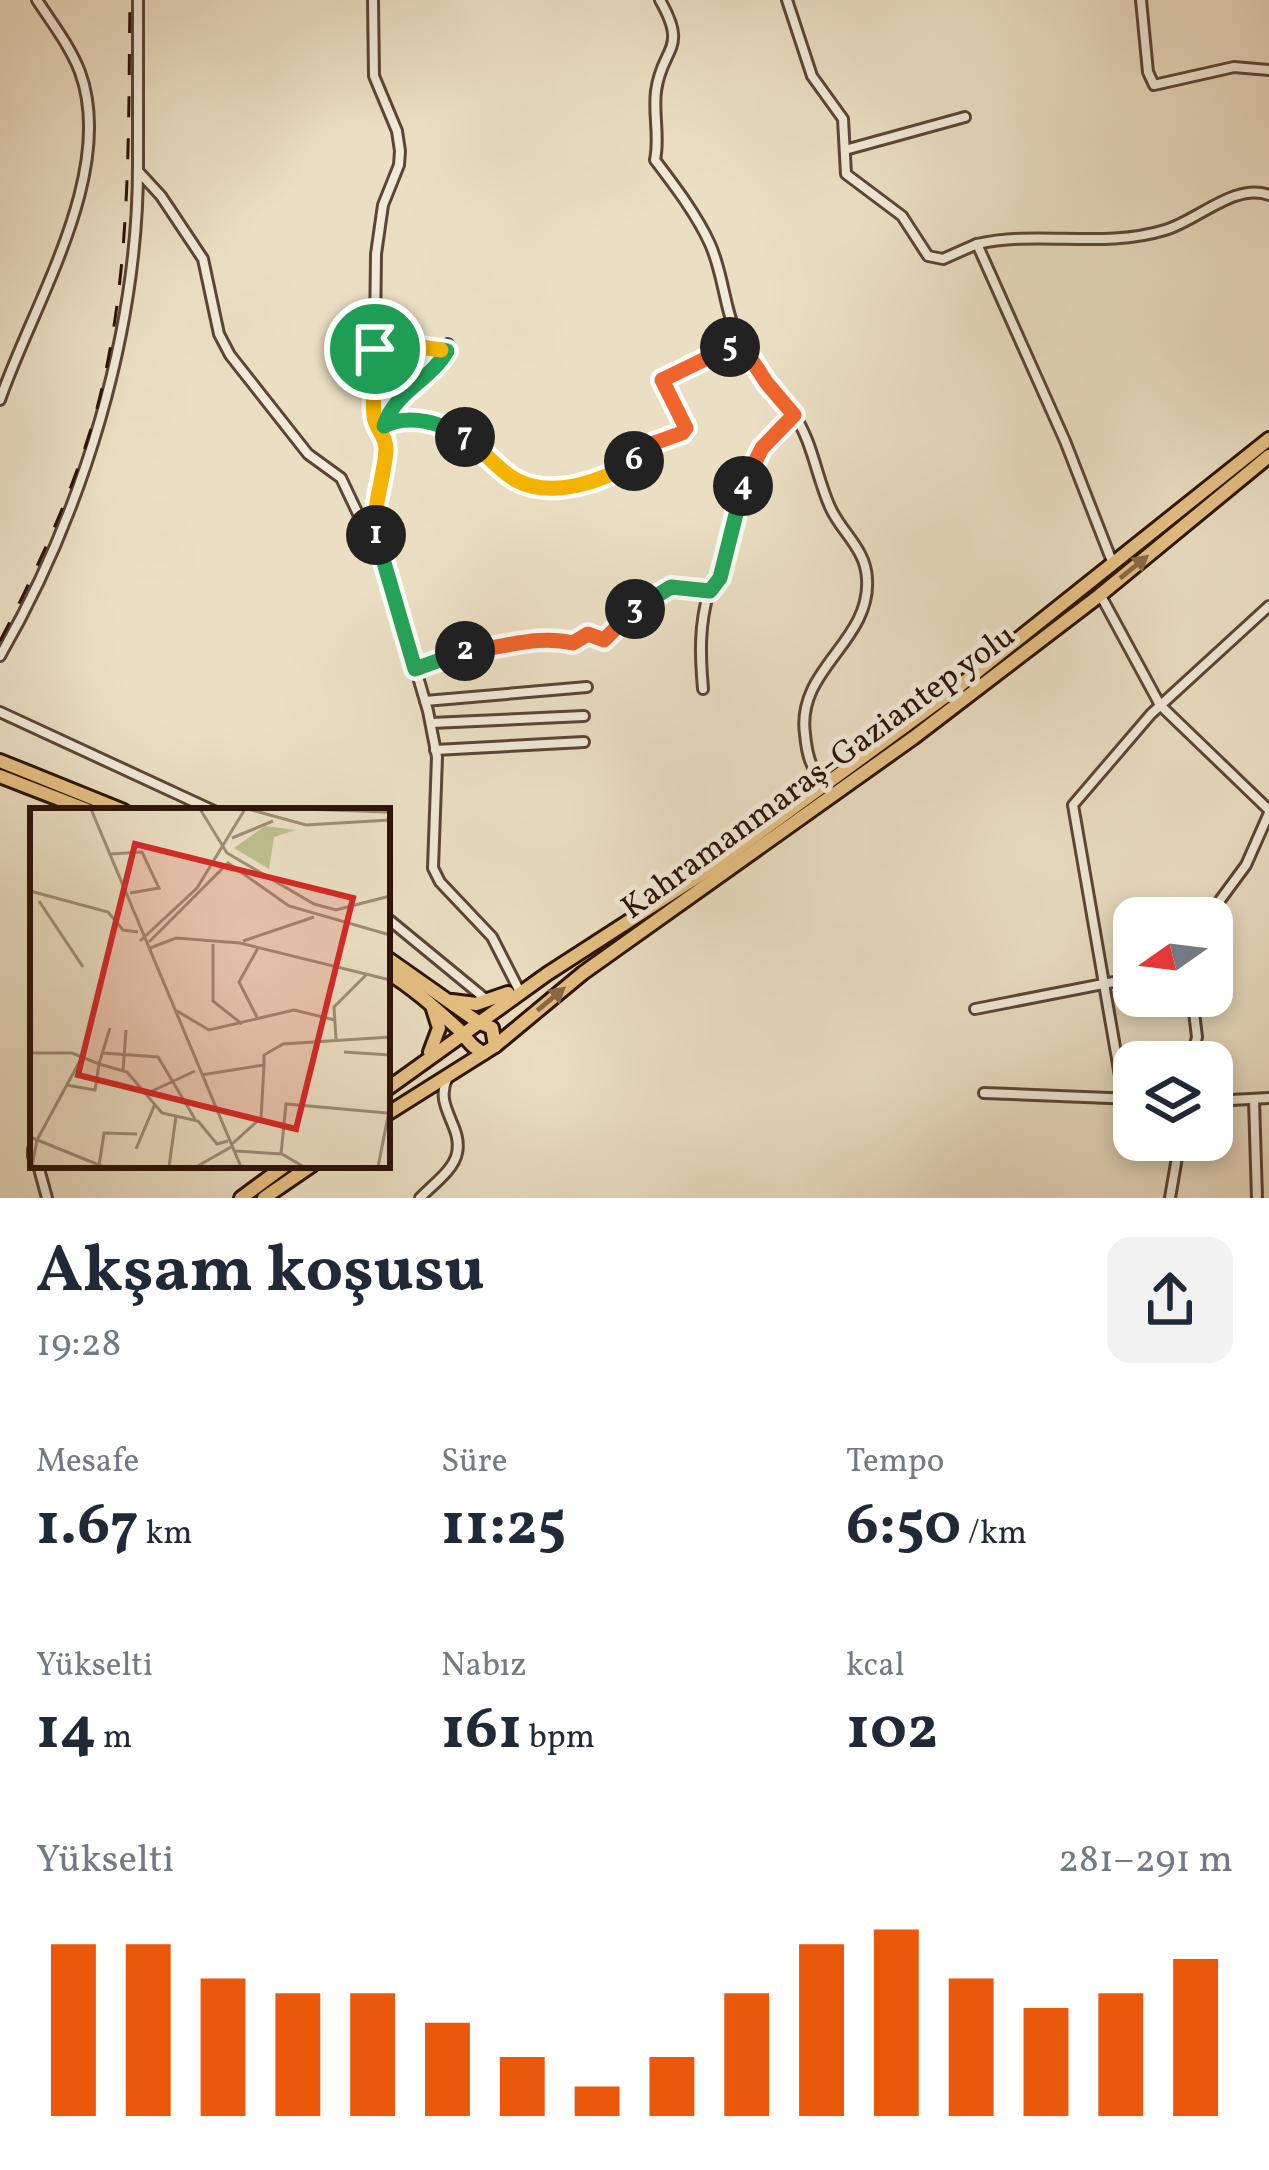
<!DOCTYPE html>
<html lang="tr">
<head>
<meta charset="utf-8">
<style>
	:root { --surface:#fff; --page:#f2f2f3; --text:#1f2937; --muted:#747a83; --accent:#ea580c }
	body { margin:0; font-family:Vollkorn,serif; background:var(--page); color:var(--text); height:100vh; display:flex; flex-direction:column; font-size:45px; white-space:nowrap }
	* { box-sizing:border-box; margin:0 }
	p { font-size:39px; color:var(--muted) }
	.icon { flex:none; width:66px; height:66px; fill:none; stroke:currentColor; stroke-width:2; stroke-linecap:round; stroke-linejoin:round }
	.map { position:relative; height:1198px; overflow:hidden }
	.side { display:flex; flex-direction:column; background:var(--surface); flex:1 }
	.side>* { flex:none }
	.needle { width:78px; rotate:256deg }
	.controls { position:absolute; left:1113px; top:897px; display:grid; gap:24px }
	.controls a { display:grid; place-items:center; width:120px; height:120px; border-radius:24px; background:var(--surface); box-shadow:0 6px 18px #0003; font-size:60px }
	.pin { position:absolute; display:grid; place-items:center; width:102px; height:102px; color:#fff; margin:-51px; border:6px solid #fff; border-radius:50%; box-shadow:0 3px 12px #0007 }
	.km { position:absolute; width:60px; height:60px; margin:-30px; border-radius:50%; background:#222; color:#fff; font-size:33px; line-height:60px; text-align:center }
	.round { display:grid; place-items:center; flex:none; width:126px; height:126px; border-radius:24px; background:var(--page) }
	.head { display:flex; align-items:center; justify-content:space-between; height:204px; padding:0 36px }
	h1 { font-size:66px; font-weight:700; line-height:90px }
	.metrics { display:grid; grid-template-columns:repeat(3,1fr); gap:18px; height:204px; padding:12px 36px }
	.metrics div { display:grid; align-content:center }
	.metrics b { font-size:60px; font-weight:700 }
	.metrics small { font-size:33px; font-weight:400 }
	.metrics p { font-size:33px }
	.chart { height:336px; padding:24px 36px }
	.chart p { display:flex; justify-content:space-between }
	.chart svg { width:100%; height:216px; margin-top:12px; stroke:var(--accent); stroke-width:6 }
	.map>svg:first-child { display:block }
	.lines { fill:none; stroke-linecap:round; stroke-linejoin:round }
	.minor-casing { stroke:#5a4536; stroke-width:14 }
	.highway-casing { stroke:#2a1207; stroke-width:18 }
	.minor { stroke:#f2ead8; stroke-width:8 }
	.highway { stroke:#e6c082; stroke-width:12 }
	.rail { stroke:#2a1207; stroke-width:3; stroke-dasharray:21 21; stroke-linecap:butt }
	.oneway { fill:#886944 }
	.split-1-casing { stroke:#fff; stroke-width:24 }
	.split-2-casing { stroke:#fff; stroke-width:24 }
	.split-3-casing { stroke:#fff; stroke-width:24 }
	.split-4-casing { stroke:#fff; stroke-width:24 }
	.split-5-casing { stroke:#fff; stroke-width:24 }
	.split-6-casing { stroke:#fff; stroke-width:24 }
	.split-7-casing { stroke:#fff; stroke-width:24 }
	.split-8-casing { stroke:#fff; stroke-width:24 }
	.split-9-casing { stroke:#fff; stroke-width:24 }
	.split-1 { stroke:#f5b400; stroke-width:15 }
	.split-2 { stroke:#22a559; stroke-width:15 }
	.split-3 { stroke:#f0652b; stroke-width:15 }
	.split-4 { stroke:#22a559; stroke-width:15 }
	.split-5 { stroke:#f0652b; stroke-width:15 }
	.split-6 { stroke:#f0652b; stroke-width:15 }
	.split-7 { stroke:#f5b400; stroke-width:15 }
	.split-8 { stroke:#22a559; stroke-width:15 }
	.split-9 { stroke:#f5b400; stroke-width:15 }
	.labels { text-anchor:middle; stroke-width:10; stroke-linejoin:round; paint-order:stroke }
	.street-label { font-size:33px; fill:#2a1207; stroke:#f2ead8 }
	.inset-road { fill:none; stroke:#9e8d78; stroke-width:3 }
	.view { fill:#d62828; fill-opacity:0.15; stroke:#d62828; stroke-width:6 }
	.inset-edge { fill:none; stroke:#2a1207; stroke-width:6 }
</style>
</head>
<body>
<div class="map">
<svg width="1269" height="1198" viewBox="0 0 1269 1198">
	<rect width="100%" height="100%" fill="#ebdfc3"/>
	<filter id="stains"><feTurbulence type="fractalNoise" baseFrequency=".00167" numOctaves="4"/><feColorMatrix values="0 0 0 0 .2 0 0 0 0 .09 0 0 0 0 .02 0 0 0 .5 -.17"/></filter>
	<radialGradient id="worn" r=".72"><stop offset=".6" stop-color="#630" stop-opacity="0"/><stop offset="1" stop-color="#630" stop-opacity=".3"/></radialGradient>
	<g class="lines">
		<!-- minor casing -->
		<g class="minor-casing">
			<g id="minor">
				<path d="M373 0 374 76 397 131 400 151 399 165 383 205 376 254 374 414C376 427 383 428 386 441 391 471 373 501 375 531L428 711 437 757 433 868 440 882 492 937 518 988"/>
				<path d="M660 0C689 51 662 46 656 91 653 115 660 136 655 160 674 185 697 215 710 244 724 275 724 310 739 340 754 368 775 388 793 413 813 442 816 476 830 507 841 532 866 549 867 579 871 642 796 669 805 734 807 755 810 767 824 784"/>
				<polyline points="787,0 812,76 843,119 846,174 902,216 928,256 943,259 977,244"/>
				<polyline points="1141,0 1148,72 1154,85 1234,67 1269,70"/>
				<polyline points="845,150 965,117"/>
				<polyline points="138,171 161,196 203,259 219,334 230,355 308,454 341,478 360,518 374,530"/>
				<polyline points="375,349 414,347 447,351"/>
				<path d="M0 400C32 306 117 173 80 72 70 46 52 23 37 0"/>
				<path d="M385 424C396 388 440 380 448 344"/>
				<path d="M382 430C392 419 400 419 415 420 474 425 499 487 546 488 573 488 604 481 627 466 635 461 638 451 647 446 657 440 671 438 682 433L685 427 662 380 740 342"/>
				<path d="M1113 564 1065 441 977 244C1039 230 1103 249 1165 230 1197 221 1235 182 1269 195"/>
				<polyline points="1101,596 1160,705 1269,810"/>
				<path d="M0 656C83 512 138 333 138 166 138 110 138 55 138 0"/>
				<path d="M415 669C457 652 531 632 573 643L588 634 604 640C644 610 651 578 709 591L720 579C734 510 741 464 794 415"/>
				<path d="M703 689C700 655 699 625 709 591"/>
				<polyline points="425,701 587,687"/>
				<polyline points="0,712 214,811"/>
				<polyline points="431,723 584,716"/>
				<polyline points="435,750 584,742"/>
				<polyline points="387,918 488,1001"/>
				<polyline points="1207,918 1246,865 1269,813"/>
				<polyline points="975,1009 1134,978"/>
				<polyline points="1191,1062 1197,1037 1192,996"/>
				<polyline points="984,1093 1134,1099"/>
				<polyline points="1124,1099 1073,805 1151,714 1269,606"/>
				<polyline points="1254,1100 1257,1198"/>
				<polyline points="1212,1101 1269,1098"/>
				<polyline points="33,1149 33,1156"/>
				<polyline points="38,1165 47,1198"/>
				<path d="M420 1198C431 1186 454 1170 457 1153 463 1126 434 1107 447 1079"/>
				<polyline points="1170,1198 1180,1140"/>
			</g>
		</g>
		<!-- highway casing -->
		<g class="highway-casing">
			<g id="highway">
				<polyline points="0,761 124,811"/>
				<polyline points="0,776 90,811"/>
				<polyline points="387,958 478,1022 492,1028 495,1046"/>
				<path d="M387 972C412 987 434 1007 456 1027 467 1037 470 1047 484 1053"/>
				<polyline points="452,1001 476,1004 508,993"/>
				<polyline points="430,1052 439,1028 433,1009"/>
				<polyline points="387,1089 547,974 711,868 953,691 1269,439"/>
				<polyline points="387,1114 495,1046 583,973 913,738 1100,595 1269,456"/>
				<polyline points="241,1198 286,1165"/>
				<polyline points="264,1198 312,1165"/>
			</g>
		</g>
		<!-- minor -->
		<use href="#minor" class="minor"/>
		<!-- highway -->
		<use href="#highway" class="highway"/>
		<!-- rail -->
		<path class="rail" d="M0 641C38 568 73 492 96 412 132 279 128 136 130 0"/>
	</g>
	<!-- one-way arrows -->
	<defs><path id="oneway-solid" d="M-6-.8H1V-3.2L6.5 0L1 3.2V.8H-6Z" transform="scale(3)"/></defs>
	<g class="oneway">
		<use href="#oneway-solid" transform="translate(1134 567) rotate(-39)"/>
		<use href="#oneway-solid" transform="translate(551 999) rotate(-40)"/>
	</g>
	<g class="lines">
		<!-- split-1 casing -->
		<g class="split-1-casing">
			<path id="split-1" d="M375 349C375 371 372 394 374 416 376 431 386 434 386 450 384 480 372 506 376 535"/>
		</g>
		<!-- split-2 casing -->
		<g class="split-2-casing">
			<polyline id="split-2" points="376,535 415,669 465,651"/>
		</g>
		<!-- split-3 casing -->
		<g class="split-3-casing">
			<path id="split-3" d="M465 651C502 649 536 634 573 643L588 634 604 640 635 609"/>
		</g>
		<!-- split-4 casing -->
		<g class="split-4-casing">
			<polyline id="split-4" points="635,609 671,587 710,591 720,578 743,486"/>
		</g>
		<!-- split-5 casing -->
		<g class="split-5-casing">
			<polyline id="split-5" points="730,347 740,342 766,382 794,415 762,448 743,486"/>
		</g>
		<!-- split-6 casing -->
		<g class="split-6-casing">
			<polyline id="split-6" points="634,461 646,446 682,433 686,428 662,380 730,347"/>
		</g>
		<!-- split-7 casing -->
		<g class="split-7-casing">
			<path id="split-7" d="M465 437C483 449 497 470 516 480 551 499 603 482 634 461"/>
		</g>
		<!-- split-8 casing -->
		<g class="split-8-casing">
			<path id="split-8" d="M441 350 447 351C430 381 395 391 384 426 410 413 441 423 465 437"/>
		</g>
		<!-- split-9 casing -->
		<g class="split-9-casing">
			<polyline id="split-9" points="375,349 414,346 441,350"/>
		</g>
		<!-- split-1 -->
		<use href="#split-1" class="split-1"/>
		<!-- split-2 -->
		<use href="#split-2" class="split-2"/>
		<!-- split-3 -->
		<use href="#split-3" class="split-3"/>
		<!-- split-4 -->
		<use href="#split-4" class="split-4"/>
		<!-- split-5 -->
		<use href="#split-5" class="split-5"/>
		<!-- split-6 -->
		<use href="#split-6" class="split-6"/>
		<!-- split-7 -->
		<use href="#split-7" class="split-7"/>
		<!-- split-8 -->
		<use href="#split-8" class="split-8"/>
		<!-- split-9 -->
		<use href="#split-9" class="split-9"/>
	</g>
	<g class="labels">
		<!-- street labels -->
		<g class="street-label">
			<text transform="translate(817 770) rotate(-36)" y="12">Kahramanmaraş-Gaziantep yolu</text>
		</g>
	</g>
	<!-- overview -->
	<g transform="translate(30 808)">
		<rect width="360" height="360" fill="#ebdfc3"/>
		<path d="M235 18 266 22 244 29 239 61 204 40Z" fill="#bdc090"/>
		<path class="inset-road" d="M61 1 211 359M170 1 197 45 284 96 306 102 360 88M218 1 276 17 360 12M272 1 357 4M202 30 243 13M81 46 112 44 129 80 100 85M0 83 78 104 93 122 108 124M9 93 53 159M110 133 167 80 215 1M213 133 284 109M119 134 198 55 259 98 360 127M183 136V193L212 216M120 140 146 130 210 135 360 172M147 203 179 222 264 202 305 212M227 209 209 174 228 140M306 231 304 199 336 167M314 244 360 247M0 245H42L69 256 80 220M73 245 128 249 165 311M234 257V247L253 236 360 229M93 263 96 222M171 267 234 257 231 310 202 336M36 277 65 282 69 256 97 264 132 305 168 313 187 336 198 333M120 284 165 263M0 329 74 359M106 341 125 296M205 343 252 346 274 359M251 346 256 296 357 305M69 358 74 325 107 326M2 359 7 332 52 249M139 359 146 308M166 359 201 339M348 359 360 298"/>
		<path class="view" d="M105 36 323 90 266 321 48 267Z"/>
		<rect width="360" height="360" class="inset-edge"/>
	</g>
	<rect width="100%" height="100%" filter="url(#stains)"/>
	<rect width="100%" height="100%" fill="url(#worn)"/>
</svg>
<div class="controls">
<a><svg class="needle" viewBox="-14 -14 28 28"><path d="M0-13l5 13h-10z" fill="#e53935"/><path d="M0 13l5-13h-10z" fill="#747a83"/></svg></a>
<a><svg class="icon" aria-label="layers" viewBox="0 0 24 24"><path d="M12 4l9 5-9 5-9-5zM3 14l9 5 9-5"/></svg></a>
</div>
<div class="pin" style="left:375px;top:349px;background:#1e9e55"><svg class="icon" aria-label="arrive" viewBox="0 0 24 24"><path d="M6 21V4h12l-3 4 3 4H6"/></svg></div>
<b class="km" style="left:376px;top:535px">1</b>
<b class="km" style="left:465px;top:651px">2</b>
<b class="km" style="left:635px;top:609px">3</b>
<b class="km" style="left:743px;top:486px">4</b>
<b class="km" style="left:730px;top:347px">5</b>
<b class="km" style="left:634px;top:461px">6</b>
<b class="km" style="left:465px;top:437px">7</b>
</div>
<section class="side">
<div class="head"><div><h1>Akşam koşusu</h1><p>19:28</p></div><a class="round"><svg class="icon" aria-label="share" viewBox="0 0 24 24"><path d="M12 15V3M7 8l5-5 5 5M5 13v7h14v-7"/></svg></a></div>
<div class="metrics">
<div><p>Mesafe</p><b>1.67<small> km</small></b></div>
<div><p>Süre</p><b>11:25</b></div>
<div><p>Tempo</p><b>6:50<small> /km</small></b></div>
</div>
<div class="metrics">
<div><p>Yükselti</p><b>14<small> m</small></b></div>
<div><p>Nabız</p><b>161<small> bpm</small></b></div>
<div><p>kcal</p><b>102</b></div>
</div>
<div class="chart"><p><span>Yükselti</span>281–291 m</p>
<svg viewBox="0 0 160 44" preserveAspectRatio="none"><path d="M5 44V9M15 44V9M25 44V16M35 44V19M45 44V19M55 44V25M65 44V32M75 44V38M85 44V32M95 44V19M105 44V9M115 44V6M125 44V16M135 44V22M145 44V19M155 44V12"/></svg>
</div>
</section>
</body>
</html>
